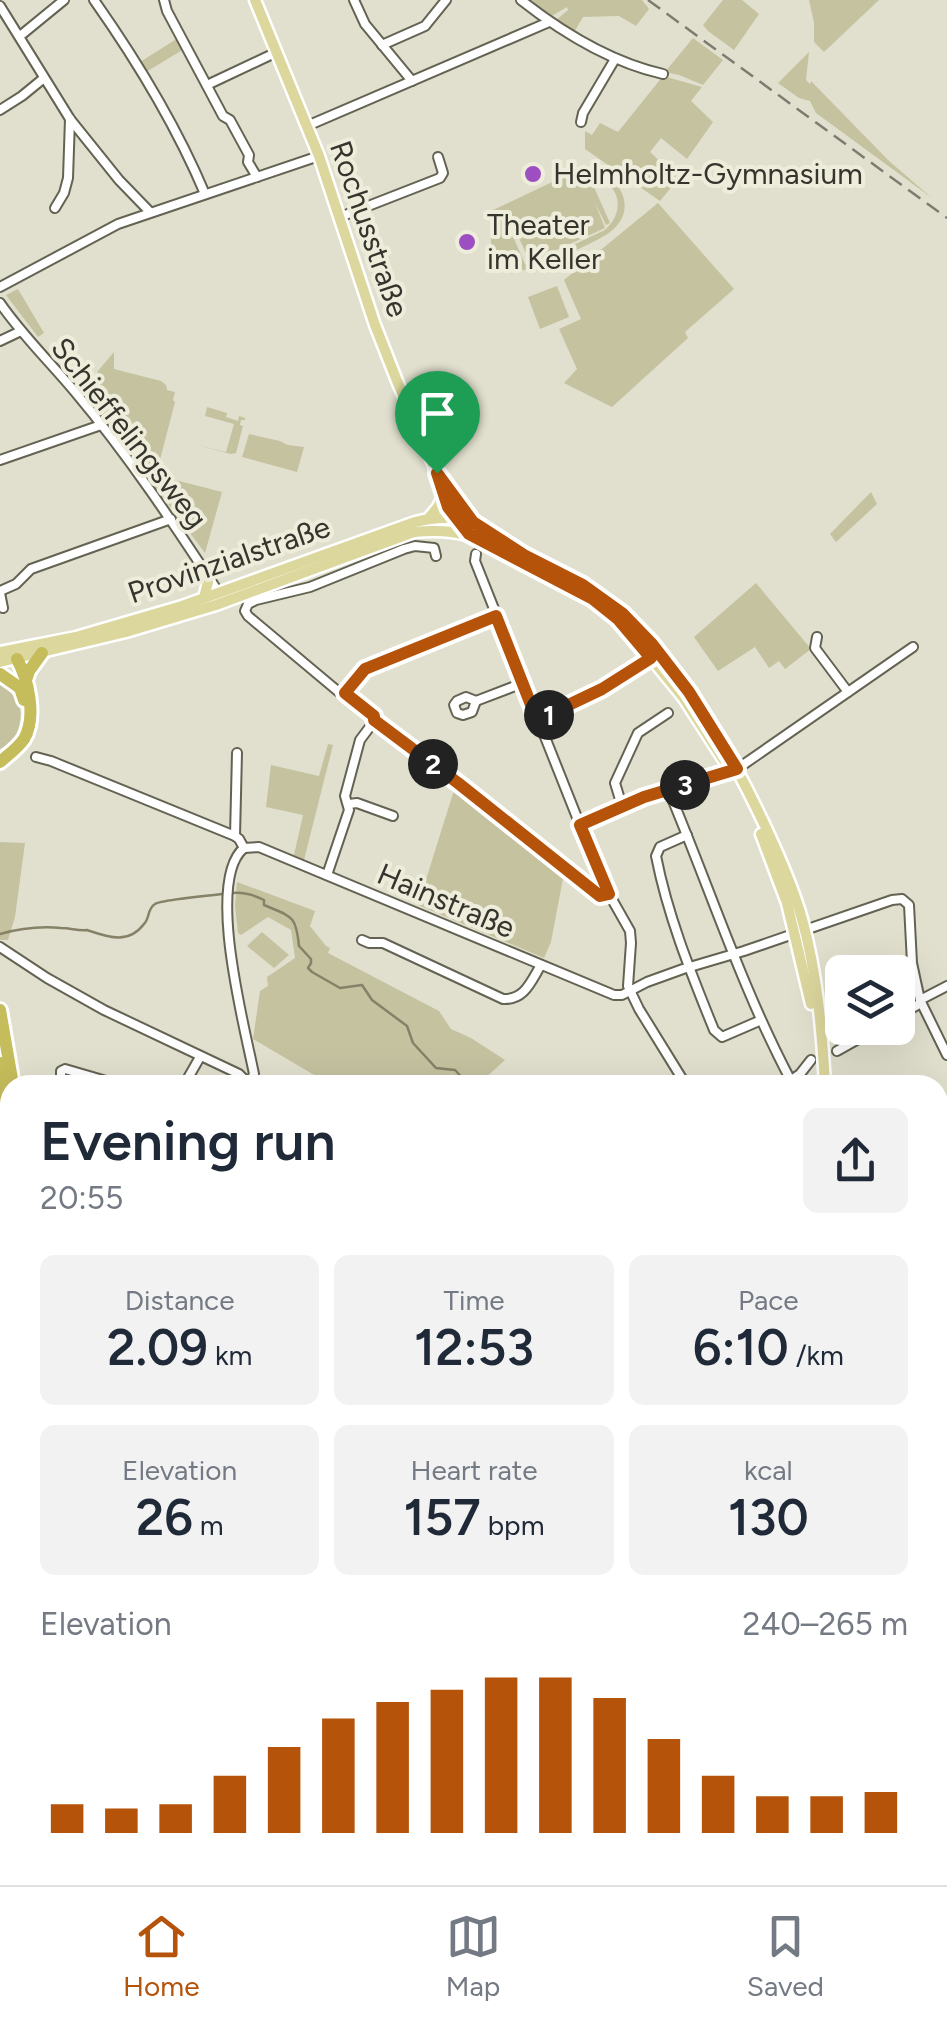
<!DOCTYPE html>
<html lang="en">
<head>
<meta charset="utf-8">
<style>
	:root { --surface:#fff; --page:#f2f2f3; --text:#1f2937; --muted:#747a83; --line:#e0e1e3; --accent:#b45309 }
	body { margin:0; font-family:Figtree,sans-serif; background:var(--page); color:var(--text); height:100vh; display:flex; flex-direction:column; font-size:38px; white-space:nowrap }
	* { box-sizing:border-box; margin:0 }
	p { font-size:32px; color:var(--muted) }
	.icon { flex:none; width:55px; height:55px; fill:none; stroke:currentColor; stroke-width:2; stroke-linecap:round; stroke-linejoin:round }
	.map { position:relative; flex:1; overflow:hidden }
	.details { position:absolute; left:0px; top:1075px; width:948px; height:810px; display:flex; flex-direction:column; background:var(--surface); border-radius:30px 30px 0 0; box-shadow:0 10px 40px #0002 }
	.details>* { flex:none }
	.tools { position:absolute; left:825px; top:955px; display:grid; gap:20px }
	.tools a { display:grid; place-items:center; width:90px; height:90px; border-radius:15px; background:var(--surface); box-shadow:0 10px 40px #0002; font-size:50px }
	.pin { position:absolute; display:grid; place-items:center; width:85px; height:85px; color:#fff; margin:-102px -42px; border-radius:50% 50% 50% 0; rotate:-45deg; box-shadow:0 0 10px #0007 }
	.pin .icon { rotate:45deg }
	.km { position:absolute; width:50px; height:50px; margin:-25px; border-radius:50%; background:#222; color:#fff; font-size:28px; line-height:50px; text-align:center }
	.round { display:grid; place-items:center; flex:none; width:105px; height:105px; border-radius:15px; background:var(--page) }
	.overview { display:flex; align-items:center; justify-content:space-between; height:170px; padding:0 40px }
	h1 { font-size:55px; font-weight:600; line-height:75px }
	.figures { display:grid; grid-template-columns:repeat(3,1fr); gap:15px; height:170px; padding:10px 40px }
	.figures div { display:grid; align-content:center; border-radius:15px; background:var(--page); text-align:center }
	.figures b { font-size:50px; font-weight:600 }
	.figures small { font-size:28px; font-weight:400 }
	.figures p { font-size:28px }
	.chart { height:280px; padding:20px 40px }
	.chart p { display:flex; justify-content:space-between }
	.chart svg { width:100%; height:180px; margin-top:10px; stroke:var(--accent); stroke-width:6 }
	.tab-bar { display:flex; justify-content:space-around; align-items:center; height:140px; border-top:2px solid var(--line); background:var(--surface); font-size:28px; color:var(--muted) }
	.tab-bar a { display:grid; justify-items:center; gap:5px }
	.tab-bar .on { color:var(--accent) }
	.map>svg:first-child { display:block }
	.green { fill:#c5c2a0; fill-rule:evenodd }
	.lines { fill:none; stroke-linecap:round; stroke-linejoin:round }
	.stream { stroke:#858268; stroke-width:2.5 }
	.minor-casing { stroke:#646353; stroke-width:12 }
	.major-casing { stroke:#fff; stroke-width:15 }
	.highway-casing { stroke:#fff; stroke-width:18 }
	.minor { stroke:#fff; stroke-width:8 }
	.major { stroke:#dcd79d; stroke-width:10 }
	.highway { stroke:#c5bc5b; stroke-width:12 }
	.rail { stroke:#7d7c70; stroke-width:2.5; stroke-dasharray:15 8; stroke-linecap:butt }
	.route-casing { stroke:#fff; stroke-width:20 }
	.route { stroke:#b45309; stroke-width:12 }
	.poi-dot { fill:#9d4fc1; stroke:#eeeddb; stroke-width:4 }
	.labels { text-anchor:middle; stroke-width:8; stroke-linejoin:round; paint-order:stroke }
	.poi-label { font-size:30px; fill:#35342d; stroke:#eeeddb; text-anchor:start }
	.street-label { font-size:30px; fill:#35342d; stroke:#eeeddb }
</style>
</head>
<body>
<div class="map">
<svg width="947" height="1885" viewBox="0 0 947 1885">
	<rect width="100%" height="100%" fill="#e1e0ce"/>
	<!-- green -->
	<g class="green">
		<polygon points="526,0 642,0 649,9 636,26 619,16 583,17 573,34 555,21 568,10 567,7 550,17"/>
		<polygon points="723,0 742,0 759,14 734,50 708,31 703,25"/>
		<polygon points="809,0 879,0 824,52 814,42 814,23"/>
		<polygon points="178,38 184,49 146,72 140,62"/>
		<polygon points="693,38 723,60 703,85 679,75 665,72"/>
		<polygon points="809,52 806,80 810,84 811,81 889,161 932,198 816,113 810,101 799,98 778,83"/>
		<polygon points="663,76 702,87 691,101 713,122 687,159 661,138 650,152 678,179 660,201 585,149 585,131 592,135 600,123 618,132"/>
		<path d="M588 165 590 169C621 175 639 210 610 232 599 241 537 269 524 270 514 270 503 264 497 256 485 241 495 227 491 211ZM589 176C620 181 627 210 605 230L537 262 525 264 503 213 507 212 530 262 605 228 595 203 606 225 610 223Z"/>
		<polygon points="658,203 734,289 685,332 688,338 612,407 564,383 577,369 559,329 581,319 564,280"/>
		<polygon points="557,286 569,317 540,329 528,297"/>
		<polygon points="18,289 44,333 38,337 6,295"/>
		<polygon points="114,352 114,369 161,381 166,385 167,390 175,392 173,400 175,402 156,475 222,492 205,553 83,391 96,376 99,378 101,375 97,372"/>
		<polygon points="207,407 227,413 226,417 238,421 239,416 245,418 245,420 241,420 240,425 243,426 236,453 231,454 197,445 226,452 234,424 205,416"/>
		<polygon points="249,434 280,441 288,445 304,447 297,472 242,457"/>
		<polygon points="871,492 877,504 836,542 830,534"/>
		<polygon points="756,583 811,649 785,669 779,661 769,668 755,647 718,671 694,637"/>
		<path d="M0 684C24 701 25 716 13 742L0 749Z"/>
		<polygon points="328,744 333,745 304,860 294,855 303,815 266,807 271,765 319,776"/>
		<polygon points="455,787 564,873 551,942 544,958 418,905"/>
		<polygon points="0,842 25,843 15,917 8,940 0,940"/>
		<polygon points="237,882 315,911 310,926 326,946 330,948 328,953 439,1011 451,1029 471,1038 505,1060 483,1080 486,1085 331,1085 253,1039 260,991 268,986 267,977 295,958 291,930 268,917 241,935 238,933 235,906"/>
		<polygon points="262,932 289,955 274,968 247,946"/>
		<polygon points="0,1188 10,1205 10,1323 0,1324"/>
		<polygon points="947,1274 947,1362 938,1367 938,1277"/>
		<polygon points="0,1358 10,1387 10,1436 0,1424"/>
		<polygon points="0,1428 8,1436 10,1445 10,1533 0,1528"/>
		<polygon points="10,1553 10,1614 0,1609 0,1582"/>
		<polygon points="0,1615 10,1620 10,1762 0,1771"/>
		<polygon points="617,1875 621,1875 628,1881 653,1875 683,1875 684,1878 682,1881 672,1885 653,1885 651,1881 641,1885 623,1885"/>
		<polygon points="771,1875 813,1875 814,1876 804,1885 770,1885 768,1880 772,1879"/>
		<polygon points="855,1875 919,1875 906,1885 867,1885 859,1877 856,1879 854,1877"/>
	</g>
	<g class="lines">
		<!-- stream -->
		<path class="stream" d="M0 934C21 928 40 926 61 928 71 928 78 931 87 930 108 937 128 945 144 924 150 918 147 909 155 904 160 900 223 894 233 893 245 892 254 895 264 900V905C292 917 296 915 299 946L311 959V963L308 968 312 972 340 988 362 985 372 1000 407 1026 413 1043 436 1068 455 1070 469 1085"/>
		<!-- minor casing -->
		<g class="minor-casing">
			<g id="minor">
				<path d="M94 0C137 61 176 125 205 194"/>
				<polyline points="164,0 167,11 223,116 230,120 249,155 248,162 257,177"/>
				<polyline points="354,0 365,24 412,81"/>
				<path d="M521 0C563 33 610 62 663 74"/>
				<polyline points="0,6 70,119 119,180 150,212"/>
				<polyline points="20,36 64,0"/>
				<polyline points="382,45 425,26 446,0"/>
				<polyline points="207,85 277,52"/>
				<polyline points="0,110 22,96 44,78"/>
				<polyline points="581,122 583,113 615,59"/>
				<polyline points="307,126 549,22"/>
				<polyline points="55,208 64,193 68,178 70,119"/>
				<polyline points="340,217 440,178 443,173 438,157"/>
				<polyline points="0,287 118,224 319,156"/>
				<path d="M0 303C22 335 50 362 75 392 128 455 174 524 219 593"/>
				<polyline points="0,341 21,331"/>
				<polyline points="0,460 101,425"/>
				<polyline points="476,554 475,561 580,825 609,894 630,931 631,943 628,986 639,1009 686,1085"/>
				<polyline points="436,556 434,548 415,546 404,549 310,587 256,600 248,604 245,611 248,616 340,693 345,693 374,716 375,720 458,783 600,896 609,894"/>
				<polyline points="0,591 16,584 31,569 171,519"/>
				<polyline points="0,593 3,608"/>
				<polyline points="817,637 815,648 848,692"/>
				<polyline points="345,693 361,673 370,667 496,617"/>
				<polygon points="466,697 476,701 472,712 463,715 457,713 454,705 457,701"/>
				<polyline points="476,701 523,683"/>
				<polyline points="537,720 604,688 655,655"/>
				<polyline points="237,753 235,836 239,839 244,848"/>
				<polyline points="36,757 51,761 235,836"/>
				<path d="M668 789C709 886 741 986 790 1079"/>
				<polyline points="349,804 357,803 393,816"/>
				<polyline points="622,806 615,783 638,733 668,713"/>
				<polyline points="580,825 644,797 737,769 913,647"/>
				<path d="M687 835 660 847 656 856C668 917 691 973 714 1030L722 1037 759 1021"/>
				<polyline points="244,848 259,847 614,995 622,995 647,982 683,969 744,951 892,900 902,899 909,905 912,963 920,1000 947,1055"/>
				<path d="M244 848C205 880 245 1028 254 1074L252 1078 246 1081"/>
				<polyline points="327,875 349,810 345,796 360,740 375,720"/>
				<path d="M362 940 369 943H383L503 999C525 1000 531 981 541 965"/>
				<polyline points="0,947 47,978 104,1010 239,1074 250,1085"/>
				<polyline points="920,1000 947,986"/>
				<polyline points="898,1016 921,1003"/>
				<polyline points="837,1051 878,1028"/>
				<polyline points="61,1085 61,1071 65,1069 120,1085"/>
				<polyline points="184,1085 200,1057"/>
				<polyline points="784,1085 800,1074 811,1060"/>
				<polyline points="938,1110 947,1105"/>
				<polyline points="938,1133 947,1148"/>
				<polyline points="938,1196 947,1191"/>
				<polyline points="938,1271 947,1268"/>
				<polyline points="0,1327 10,1326"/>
				<polyline points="938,1682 947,1681"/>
				<polyline points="938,1711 947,1707"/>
				<polyline points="938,1796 947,1789"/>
				<polyline points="938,1831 947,1845"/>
				<polyline points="40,1875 52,1885"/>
				<polyline points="275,1875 280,1885"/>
				<polyline points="688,1875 692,1885"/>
				<polyline points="828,1875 838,1879 843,1885"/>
				<polyline points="22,1885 30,1875"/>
				<polyline points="70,1885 77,1875"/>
				<polyline points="131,1885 135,1875"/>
				<polyline points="255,1885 267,1875"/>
				<polyline points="813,1885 826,1875"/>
				<polyline points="939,1885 947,1879"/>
			</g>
		</g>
		<!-- major casing -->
		<g class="major-casing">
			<g id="major">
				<polyline points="255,0 319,156 375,325 397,381 437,473 473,522"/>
				<polyline points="428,519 438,507 443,496"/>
				<polyline points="204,598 208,582 207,573"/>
				<polyline points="606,609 625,626 683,697 727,765"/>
				<path d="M0 652 76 637 182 606 415 522C474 508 484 533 532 559 563 576 596 590 623 614 684 669 731 753 766 828 780 858 793 887 802 919 817 973 822 1030 825 1085"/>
				<path d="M0 662 126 632 216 605 414 532C464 527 480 539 522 561"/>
				<polyline points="761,834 787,903 811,1004"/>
				<polyline points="938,1601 947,1622"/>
				<polyline points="938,1620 947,1642"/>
			</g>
		</g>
		<!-- highway casing -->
		<g class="highway-casing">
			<g id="highway">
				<polyline points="0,674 20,688 24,700"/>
				<polyline points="26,680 29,671 42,653"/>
				<path d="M0 762C8 755 18 748 24 739 37 717 28 679 17 659"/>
				<polyline points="0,1010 13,1085"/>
				<polyline points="0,1063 10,1122"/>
				<polyline points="938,1483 947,1477"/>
				<polyline points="938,1505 947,1498"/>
				<polyline points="938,1516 947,1509"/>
				<polyline points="938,1548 946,1539"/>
				<polyline points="290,1885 297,1875"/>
				<polyline points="304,1885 312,1875"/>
			</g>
		</g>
		<!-- minor -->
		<use href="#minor" class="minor"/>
		<!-- major -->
		<use href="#major" class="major"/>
		<!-- highway -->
		<use href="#highway" class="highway"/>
		<!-- rail -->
		<polyline class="rail" points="648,0 947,218"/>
	</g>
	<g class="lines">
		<!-- route casing -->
		<g class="route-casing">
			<polygon id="route" points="437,473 473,522 524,555 583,585 622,613 652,644 689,692 737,769 644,797 580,825 609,894 600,896 458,783 374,720 374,716 345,693 365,669 496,616 537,720 602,689 651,658 618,619 593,599 469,534 448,507"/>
		</g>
		<!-- route -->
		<use href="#route" class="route"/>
	</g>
	<!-- markers -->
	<g class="poi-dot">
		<circle cx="533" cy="174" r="10"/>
		<circle cx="467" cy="242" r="10"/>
	</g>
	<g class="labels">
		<!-- poi labels -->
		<g class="poi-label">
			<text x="553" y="184">Helmholtz-Gymnasium</text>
			<text x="487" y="235">Theater<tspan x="487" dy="34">im Keller</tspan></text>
		</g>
		<!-- street labels -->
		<g class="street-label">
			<text transform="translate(369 229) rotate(71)" y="10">Rochusstraße</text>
			<text transform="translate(129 433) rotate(52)" y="10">Schieffelingsweg</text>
			<text transform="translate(229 560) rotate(-19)" y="10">Provinzialstraße</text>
			<text transform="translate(446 901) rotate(23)" y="10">Hainstraße</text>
		</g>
	</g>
</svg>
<div class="tools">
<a><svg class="icon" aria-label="layers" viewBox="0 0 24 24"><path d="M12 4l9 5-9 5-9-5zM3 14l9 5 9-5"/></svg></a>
</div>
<div class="pin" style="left:437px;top:473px;background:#1e9e55"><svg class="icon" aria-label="arrive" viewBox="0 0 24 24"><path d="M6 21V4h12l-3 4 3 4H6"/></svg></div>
<b class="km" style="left:549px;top:715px">1</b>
<b class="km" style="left:433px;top:764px">2</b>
<b class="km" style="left:685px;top:785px">3</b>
<section class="details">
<div class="overview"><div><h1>Evening run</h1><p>20:55</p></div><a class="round"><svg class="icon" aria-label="share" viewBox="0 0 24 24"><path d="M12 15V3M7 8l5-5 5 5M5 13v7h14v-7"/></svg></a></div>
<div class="figures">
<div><p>Distance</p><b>2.09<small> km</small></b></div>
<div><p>Time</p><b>12:53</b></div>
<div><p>Pace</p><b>6:10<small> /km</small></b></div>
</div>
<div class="figures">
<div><p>Elevation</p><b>26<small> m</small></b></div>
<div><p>Heart rate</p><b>157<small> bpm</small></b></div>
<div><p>kcal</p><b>130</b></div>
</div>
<div class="chart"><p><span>Elevation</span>240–265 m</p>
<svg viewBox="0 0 160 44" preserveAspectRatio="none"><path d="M5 44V37M15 44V38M25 44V37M35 44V30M45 44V23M55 44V16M65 44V12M75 44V9M85 44V6M95 44V6M105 44V11M115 44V21M125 44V30M135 44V35M145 44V35M155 44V34"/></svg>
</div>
</section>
</div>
<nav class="tab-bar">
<a class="on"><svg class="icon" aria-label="home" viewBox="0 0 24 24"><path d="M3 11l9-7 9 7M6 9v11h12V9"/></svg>Home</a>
<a><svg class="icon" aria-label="map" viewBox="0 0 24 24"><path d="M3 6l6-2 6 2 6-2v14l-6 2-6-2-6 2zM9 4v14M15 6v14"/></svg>Map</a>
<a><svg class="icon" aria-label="saved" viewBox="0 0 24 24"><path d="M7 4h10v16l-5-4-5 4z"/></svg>Saved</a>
</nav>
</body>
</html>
